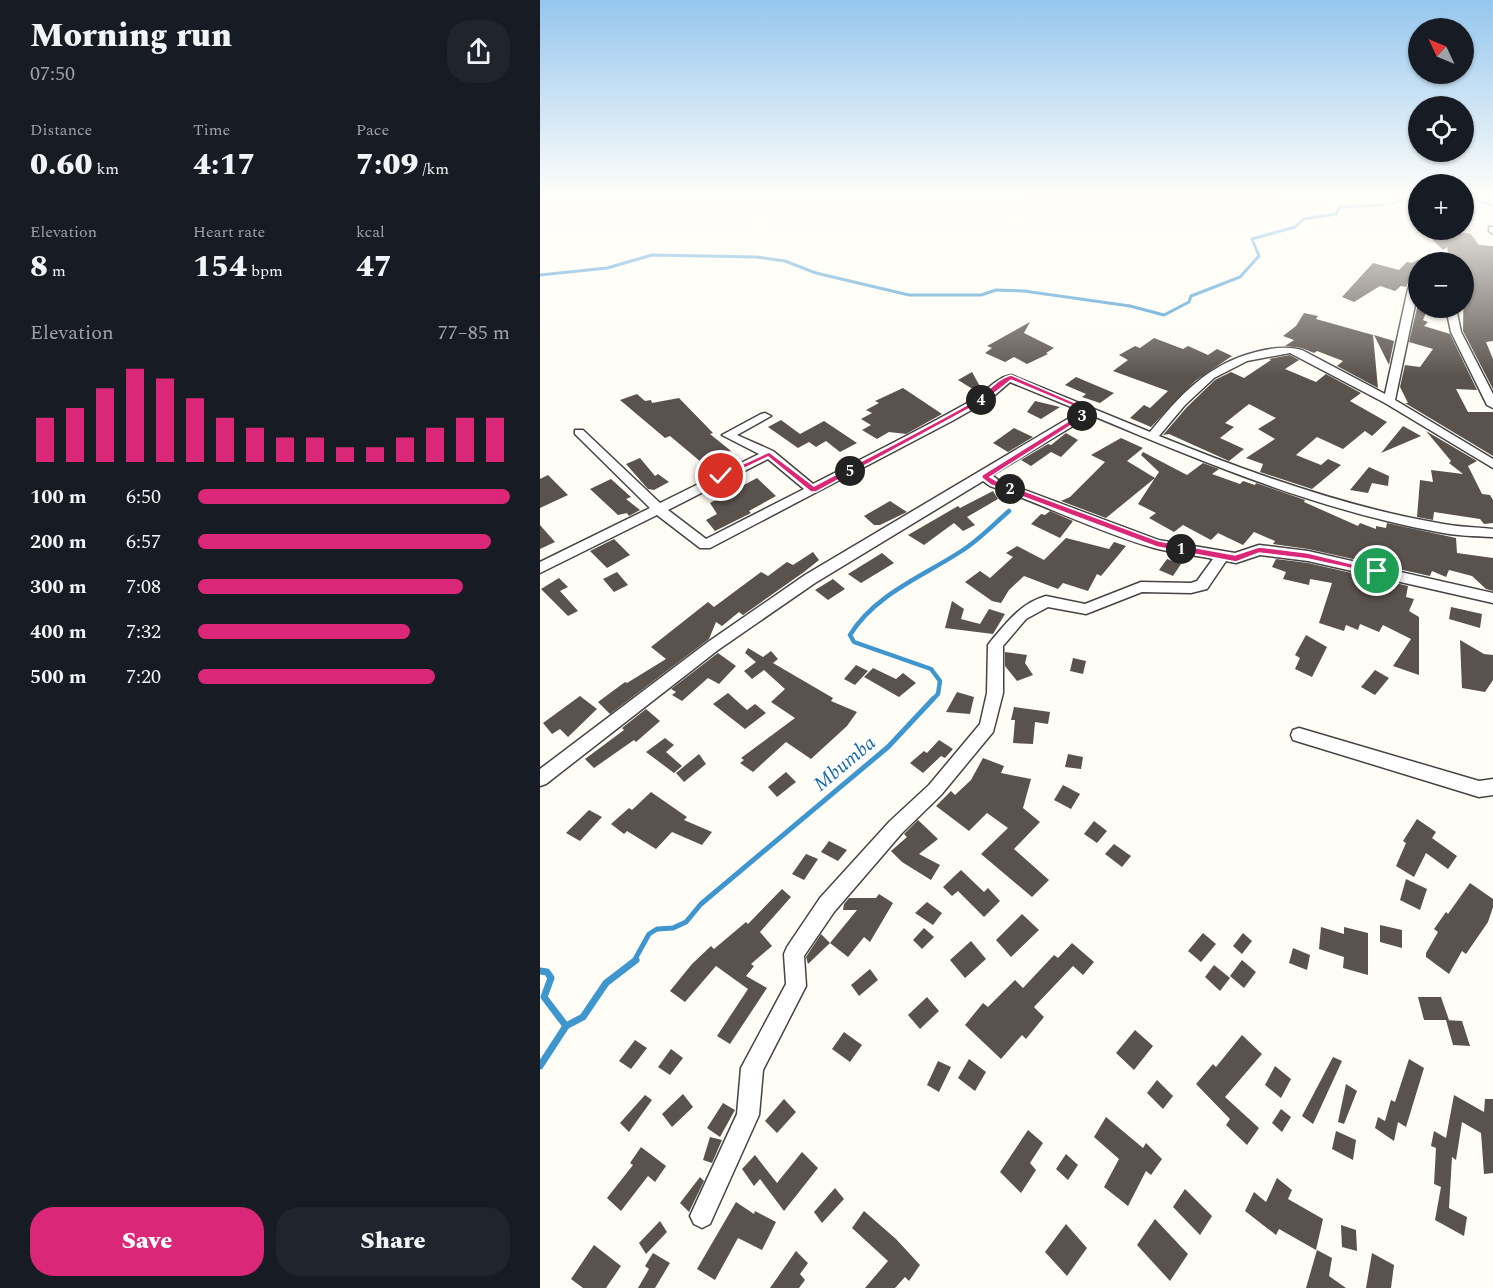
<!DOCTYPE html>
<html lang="en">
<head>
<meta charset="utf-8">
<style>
	:root { --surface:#171b24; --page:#20242c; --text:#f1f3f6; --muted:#9ea1a6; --accent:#db2777 }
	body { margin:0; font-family:Spectral,serif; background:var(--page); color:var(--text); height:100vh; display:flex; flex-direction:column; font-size:22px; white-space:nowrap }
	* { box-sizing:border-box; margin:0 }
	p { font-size:20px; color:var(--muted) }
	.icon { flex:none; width:33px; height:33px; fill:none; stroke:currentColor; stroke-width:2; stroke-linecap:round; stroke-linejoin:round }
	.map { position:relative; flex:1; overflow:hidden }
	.panel { display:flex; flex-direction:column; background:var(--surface); width:540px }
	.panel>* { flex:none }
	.needle { width:39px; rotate:314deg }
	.controls { position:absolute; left:868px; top:18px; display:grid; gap:12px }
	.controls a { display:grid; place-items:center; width:66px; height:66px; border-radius:50%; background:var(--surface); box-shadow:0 2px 4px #0004; font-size:30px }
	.pin { position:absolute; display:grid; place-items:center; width:51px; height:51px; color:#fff; margin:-26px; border:3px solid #fff; border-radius:50%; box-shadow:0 2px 6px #0007 }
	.km { position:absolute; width:30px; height:30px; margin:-15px; border-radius:50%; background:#222; color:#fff; font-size:16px; line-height:30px; text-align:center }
	.round { display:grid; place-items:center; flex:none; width:63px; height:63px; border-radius:24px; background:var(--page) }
	.overview { display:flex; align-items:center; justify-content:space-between; height:102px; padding:0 30px }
	h1 { font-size:33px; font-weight:800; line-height:45px }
	.figures { display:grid; grid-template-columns:repeat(3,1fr); gap:9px; height:102px; padding:6px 30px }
	.figures div { display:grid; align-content:center }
	.figures b { font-size:30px; font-weight:800 }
	.figures small { font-size:16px; font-weight:400 }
	.figures p { font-size:16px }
	.chart { height:168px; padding:12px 30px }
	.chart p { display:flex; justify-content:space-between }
	.chart svg { width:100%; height:108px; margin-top:6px; stroke:var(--accent); stroke-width:6 }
	.action { display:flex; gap:12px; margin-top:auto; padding:12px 30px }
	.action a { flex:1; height:69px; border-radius:24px; background:var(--accent); color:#fff; font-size:24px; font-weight:800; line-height:69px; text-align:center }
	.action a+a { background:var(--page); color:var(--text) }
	ul { padding:0 30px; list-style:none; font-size:20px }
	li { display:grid; grid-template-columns:96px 72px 1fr; align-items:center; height:45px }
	li i { height:15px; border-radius:8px; background:var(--accent) }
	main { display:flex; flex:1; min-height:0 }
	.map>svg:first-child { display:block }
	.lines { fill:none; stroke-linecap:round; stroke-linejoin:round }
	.stream-far3 { stroke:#3f96cf; stroke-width:3 }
	.stream-far2 { stroke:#3f96cf; stroke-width:4.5 }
	.stream-far1 { stroke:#3f96cf; stroke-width:5 }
	.stream { stroke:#3f96cf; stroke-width:7 }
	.building { fill:#5a524d }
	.minor-casing { stroke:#444; stroke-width:3 }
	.minor { fill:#fff; fill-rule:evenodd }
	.route { fill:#db2777; stroke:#fff; stroke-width:1.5 }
	.labels { text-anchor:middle; stroke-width:6; stroke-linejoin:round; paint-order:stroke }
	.water-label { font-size:20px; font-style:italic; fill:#1768a6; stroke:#fff }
</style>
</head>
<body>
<main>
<section class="panel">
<div class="overview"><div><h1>Morning run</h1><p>07:50</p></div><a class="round"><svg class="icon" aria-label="share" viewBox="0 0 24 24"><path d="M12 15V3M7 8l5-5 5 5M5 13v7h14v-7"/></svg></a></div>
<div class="figures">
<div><p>Distance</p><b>0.60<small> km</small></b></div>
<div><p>Time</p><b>4:17</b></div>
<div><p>Pace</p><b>7:09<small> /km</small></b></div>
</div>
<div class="figures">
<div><p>Elevation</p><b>8<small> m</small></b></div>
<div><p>Heart rate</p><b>154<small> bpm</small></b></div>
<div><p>kcal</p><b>47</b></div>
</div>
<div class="chart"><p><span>Elevation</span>77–85 m</p>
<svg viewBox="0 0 160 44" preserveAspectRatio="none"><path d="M5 44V26M15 44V22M25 44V14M35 44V6M45 44V10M55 44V18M65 44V26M75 44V30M85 44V34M95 44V34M105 44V38M115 44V38M125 44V34M135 44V30M145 44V26M155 44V26"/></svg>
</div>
<ul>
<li><b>100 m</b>6:50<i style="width:100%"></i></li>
<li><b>200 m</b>6:57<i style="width:94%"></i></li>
<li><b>300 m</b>7:08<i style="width:85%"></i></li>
<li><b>400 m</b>7:32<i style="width:68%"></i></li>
<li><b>500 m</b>7:20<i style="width:76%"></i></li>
</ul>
<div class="action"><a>Save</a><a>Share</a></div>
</section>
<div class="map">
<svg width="953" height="1288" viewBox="0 0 953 1288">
	<rect width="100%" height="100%" fill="#fffdf5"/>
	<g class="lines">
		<!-- stream-far3 -->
		<g class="stream-far3">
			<polyline points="927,197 953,205"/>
			<polyline points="0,275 67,268 112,255 217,257 245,261 276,273 369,295 441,295 456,290 484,291 590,306 624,315 649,302 651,296 700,277 719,256 712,239 755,227 764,219 796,214 800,207 842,205 876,197"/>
		</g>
		<!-- stream-far2 -->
		<path class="stream-far2" d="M391 701 398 694 400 681 391 669 314 642 310 635C335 594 384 576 423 550 440 539 454 524 469 511"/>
		<!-- stream-far1 -->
		<polyline class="stream-far1" points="94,961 109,934 117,929 133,928 146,922 161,904 348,747 393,699"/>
		<!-- stream -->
		<g class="stream">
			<polyline points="0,971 7,972 11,978 4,997 26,1026"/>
			<polyline points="0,1066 26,1026 43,1017 66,983 96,960"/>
		</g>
	</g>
	<!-- building -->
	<g class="building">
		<polygon points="930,233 939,245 953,246 953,341 946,342 953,359 953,389 923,331 924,262 910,262 907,247 903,250 888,235"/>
		<polygon points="879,259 879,270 872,274 866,287 861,286 855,291 840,286 814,302 802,297 833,263 859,270 867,262 872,263"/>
		<polygon points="877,308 888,308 883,320 888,322 884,326 910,334 937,390 916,389 928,412 953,412 953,456 865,403 868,403 860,387 865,365 880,367 893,349 869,342"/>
		<polygon points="764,313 778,316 776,319 833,335 838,388 797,366 803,361 777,351 774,353 762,348 745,346 754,340 743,336 756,326"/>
		<polygon points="490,322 484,333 514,348 506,353 508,354 487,364 474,357 465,362 445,353 452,348 447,346"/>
		<polygon points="834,335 854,341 849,365"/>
		<polygon points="614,338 643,349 648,346 668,355 677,349 692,356 655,381 611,427 590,418 604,405 610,408 628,391 573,371 588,360 579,355 595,346 600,348"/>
		<polygon points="750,355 759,360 745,369 776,382 786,374 821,393 810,401 847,422 832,436 825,431 803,449 777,437 756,455 781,465 788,459 801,465 772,489 720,472 723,464 706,458 735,439 718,429 736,418 709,404 685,423 694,427 680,438 704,449 689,461 629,434 623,435 647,407 675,380 691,372 704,378 731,360 729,359"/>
		<polygon points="432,372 442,390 439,393 418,380"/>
		<polygon points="536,377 574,393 560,403 542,397 546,394 525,385"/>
		<polygon points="363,388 402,414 366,434 349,432 337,439 322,430 331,425 321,419 332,413 326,410 339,403 335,401"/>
		<polygon points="97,394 105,401 111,400 112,403 139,398 173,433 170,434 191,451 161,462 130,436 125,438 80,400"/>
		<polygon points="495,401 520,407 501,419 487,412"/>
		<polygon points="241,420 260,434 284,421 317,443 300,452 286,441 276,447 269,442 258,448 228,427"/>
		<polygon points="863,426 881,436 841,453"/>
		<polygon points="474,428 493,437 468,452 453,443"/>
		<polygon points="886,431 937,461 928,466 942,494 950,495 953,500 953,523 944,524 940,519 894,512 893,520 877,517 880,480 893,482 891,470 923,474 909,463 911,461"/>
		<polygon points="526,433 538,440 521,457 511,452 491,466 481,460 508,444 511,445"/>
		<polygon points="581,438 603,448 587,461 615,478 619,472 601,455 603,452 647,475 663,463 679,469 672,474 700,484 703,481 715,485 716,483 765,500 764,502 818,526 820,523 836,529 836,526 846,528 847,523 916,538 917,553 953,558 953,591 946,589 932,576 909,570 906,577 892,571 890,576 768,549 733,544 735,541 714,532 703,545 678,533 671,540 643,525 634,532 609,518 616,513 598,504 615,478 566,518 521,501 530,497 565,462 551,455"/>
		<polygon points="100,458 115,476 118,474 129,482 114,490 108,489 86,464"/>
		<polygon points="829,467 849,476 848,486 832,483 828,493 810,490"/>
		<polygon points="8,475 28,495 0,508 0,479"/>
		<polygon points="217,478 236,496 209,511 211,513 175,531 166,520 177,514 170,503"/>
		<polygon points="71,479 91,497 86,499 100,510 89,516 87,513 78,515 50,489"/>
		<polygon points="453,491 458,499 427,517 435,525 423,531 414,523 384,545 368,535 418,506 420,508"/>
		<polygon points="350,501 367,512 340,525 334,525 324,516"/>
		<polygon points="510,511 533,521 520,538 491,524 501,514 505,515"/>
		<polygon points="0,525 15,542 0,549"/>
		<polygon points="526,538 569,549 574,542 586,546 561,576 557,574 548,591 523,583 518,589 484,576 469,590 461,603 452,601 425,582 440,571 450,578 473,557 466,553 477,546 504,560"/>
		<polygon points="74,539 90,555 67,568 50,551"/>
		<polygon points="273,552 279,560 264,572 203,615 199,612 182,626 176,622 169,639 70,714 58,702 85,682 87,683 126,659 111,647 168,602 174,607 221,572 228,576 247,562 253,565"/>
		<polygon points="342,553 354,563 321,583 308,574"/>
		<polygon points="627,559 641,564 633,576 619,570"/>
		<polygon points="736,559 768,563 868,586 866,597 874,599 869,611 879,617 879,675 853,666 871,639 843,625 839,632 820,624 818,630 806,625 804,631 779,623 792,583 770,579 769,585 743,579 746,572 732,567"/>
		<polygon points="77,572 88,585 74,592 63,579"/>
		<polygon points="19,578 28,587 20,591 38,611 28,616 1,589"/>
		<polygon points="293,579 305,589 288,600 275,590"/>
		<polygon points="412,601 424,609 421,619 440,624 449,609 465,614 453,634 405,628"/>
		<polygon points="911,607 942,614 940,628 909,619"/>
		<polygon points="766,635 787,647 772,677 755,669 760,658 755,655"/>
		<polygon points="920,640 944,654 953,655 953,680 945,692 922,688"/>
		<polygon points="208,648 223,657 231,651 238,659 233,663 293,698 291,701 317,712 307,726 271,759 246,742 213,772 200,763 204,760 201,758 255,718 231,702 245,689 224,670 212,679 204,671 216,662 205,653"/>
		<polygon points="465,652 487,655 485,663 493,675 477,681 465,666"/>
		<polygon points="178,653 196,666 179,684 168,678 142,701 132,695 136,692 131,689"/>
		<polygon points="533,658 546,661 543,674 530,671"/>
		<polygon points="316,665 328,671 315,685 304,679"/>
		<polygon points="333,668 356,679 363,673 376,683 359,697 324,677"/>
		<polygon points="835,670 849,678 835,695 821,687"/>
		<polygon points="417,692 434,697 430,714 406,712"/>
		<polygon points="188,693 207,710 215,704 226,713 205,729 173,704"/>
		<polygon points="40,696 57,709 28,737 20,729 12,734 3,723"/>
		<polygon points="474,707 510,712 508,724 495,722 493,744 473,743 475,720 471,720"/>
		<polygon points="106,709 120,721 96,742 94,740 54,768 45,759 84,730 82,728"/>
		<polygon points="125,738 134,745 126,752 142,766 134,773 106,752"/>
		<polygon points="399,740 413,749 405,758 401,756 383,773 370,763 384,751 387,753"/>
		<polygon points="159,754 166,764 144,782 136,773"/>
		<polygon points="528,754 543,757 541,769 525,767"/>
		<polygon points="443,758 464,766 461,773 491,779 483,808 500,822 474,849 509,880 492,897 441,854 468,828 447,813 429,831 396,806 411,791 415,795 431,780"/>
		<polygon points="246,772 256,782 237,797 228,787"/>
		<polygon points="523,785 540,794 531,809 514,800"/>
		<polygon points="111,792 147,817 144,820 172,832 162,845 132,832 116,849 87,831 84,834 71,824 89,808 92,810"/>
		<polygon points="49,810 62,817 40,841 26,833"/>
		<polygon points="877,819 896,832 892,838 917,856 908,869 886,853 874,877 856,866 866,843 863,841"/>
		<polygon points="378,820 398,839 379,854 400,865 391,880 362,862 351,851 367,837 364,834"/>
		<polygon points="554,821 567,831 557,843 544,834"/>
		<polygon points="289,841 307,850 298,861 281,852"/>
		<polygon points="574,844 591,856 582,867 565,854"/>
		<polygon points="266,854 278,859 264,880 252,874"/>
		<polygon points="421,870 444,892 448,888 460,901 444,917 418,891 412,896 403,887"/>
		<polygon points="866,879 887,889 880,910 860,900"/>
		<polygon points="930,883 953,899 953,907 948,922 926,954 922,951 909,974 886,957 886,953 898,932 894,929 906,912 908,914"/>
		<polygon points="242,889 251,897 220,932 232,946 211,964 214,966 206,976 227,988 190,1044 177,1036 208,989 176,966 145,1002 130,991 152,964 171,946 174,949 206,922 208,924"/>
		<polygon points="339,894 353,903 330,942 324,937 308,957 290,943 317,910 303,910 304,904 309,898 336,898"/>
		<polygon points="387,902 402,913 393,925 375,913"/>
		<polygon points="482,914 499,930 471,957 456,940"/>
		<polygon points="840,925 862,930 862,948 840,942"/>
		<polygon points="781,927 804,934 804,927 828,933 828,975 803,968 804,957 779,949"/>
		<polygon points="384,928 394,937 382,949 373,940"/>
		<polygon points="663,933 676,944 661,962 648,951"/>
		<polygon points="703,933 712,941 702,954 693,946"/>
		<polygon points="281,934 290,943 268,964 266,957"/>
		<polygon points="431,941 446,959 425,978 410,960"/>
		<polygon points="532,943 554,962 543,975 533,966 494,1007 504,1017 486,1039 482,1035 461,1059 425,1025 443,1003 448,1007 475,980 483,988 514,955 518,958"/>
		<polygon points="753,948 770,955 767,970 749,963"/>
		<polygon points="702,960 716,972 704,988 690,976"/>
		<polygon points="674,965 690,978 680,991 665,977"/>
		<polygon points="330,969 338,980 319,996 311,985"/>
		<polygon points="387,997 399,1011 380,1029 368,1015"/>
		<polygon points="878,997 901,997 909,1020 884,1020"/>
		<polygon points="906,1020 922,1021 930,1046 913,1045"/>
		<polygon points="595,1030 613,1046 594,1070 576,1053"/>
		<polygon points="304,1032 322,1045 310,1062 292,1049"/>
		<polygon points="702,1035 722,1054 685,1097 719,1128 707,1145 686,1125 690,1119 656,1084 673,1064 676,1067"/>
		<polygon points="95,1040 107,1048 91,1069 79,1061"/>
		<polygon points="131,1049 143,1058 130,1075 118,1067"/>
		<polygon points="793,1057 802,1061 773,1124 762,1116"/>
		<polygon points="429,1059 446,1072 435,1091 418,1078"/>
		<polygon points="869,1059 884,1068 866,1127 858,1122 854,1141 835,1128 838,1117 845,1121 851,1100 855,1102"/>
		<polygon points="398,1061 411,1067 399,1092 387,1085"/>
		<polygon points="735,1066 751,1079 741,1098 725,1085"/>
		<polygon points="617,1080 633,1096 623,1109 607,1093"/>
		<polygon points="806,1084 817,1091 804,1124 798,1122"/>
		<polygon points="143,1094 153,1107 132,1127 122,1114"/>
		<polygon points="105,1095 112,1100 89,1132 80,1123"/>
		<polygon points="914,1095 944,1112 945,1099 953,1099 953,1173 944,1174 941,1133 922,1122 916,1160 912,1157 909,1208 927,1217 924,1236 895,1220 901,1187 894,1184 896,1148 891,1146 894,1131 906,1138"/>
		<polygon points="244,1099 256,1112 237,1133 225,1121"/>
		<polygon points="183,1103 195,1110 180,1137 167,1128"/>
		<polygon points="741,1109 751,1117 742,1132 732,1123"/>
		<polygon points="566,1117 603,1148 606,1143 622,1159 611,1175 606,1171 588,1206 564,1187 579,1159 554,1137"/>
		<polygon points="488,1130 503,1143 490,1163 496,1170 481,1193 460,1172"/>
		<polygon points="796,1131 816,1140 813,1160 792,1149"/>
		<polygon points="170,1137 182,1140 172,1163 163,1160"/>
		<polygon points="101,1147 126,1166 115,1182 108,1176 81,1211 67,1198 93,1165 90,1163"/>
		<polygon points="262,1152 278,1168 244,1211 220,1179 214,1186 202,1169 215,1155 237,1183"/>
		<polygon points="526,1154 538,1165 528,1180 516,1169"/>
		<polygon points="160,1177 164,1181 149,1212 140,1203"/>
		<polygon points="737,1178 752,1190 748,1199 783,1219 776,1250 739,1229 736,1235 705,1211 714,1192 726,1202"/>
		<polygon points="295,1188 304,1199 282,1223 274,1212"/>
		<polygon points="645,1189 672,1216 660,1235 633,1207"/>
		<polygon points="196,1202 214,1214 215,1211 236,1222 222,1250 198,1238 175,1280 157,1269"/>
		<polygon points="324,1211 356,1239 380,1265 369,1281 365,1277 355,1288 325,1288 348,1261 312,1228"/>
		<polygon points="615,1219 648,1254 630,1281 597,1245"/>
		<polygon points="120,1221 127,1232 106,1254 99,1243"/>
		<polygon points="526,1224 547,1248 527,1276 505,1252"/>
		<polygon points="801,1225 816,1230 817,1251 802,1247"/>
		<polygon points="54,1245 81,1266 66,1288 43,1288 31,1279"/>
		<polygon points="777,1250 792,1258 789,1276 806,1288 766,1288"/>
		<polygon points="256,1251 268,1263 260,1274 265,1280 259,1288 230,1288"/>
		<polygon points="113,1253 130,1263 115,1288 98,1288 109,1269 105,1266"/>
		<polygon points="832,1253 854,1265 851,1288 826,1288"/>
	</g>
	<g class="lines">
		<!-- minor casing -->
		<g class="minor-casing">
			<g id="minor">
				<polygon points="949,227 953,227 953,234 949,231"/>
				<path d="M879 272V286L855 400 953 459V468L845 403 750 353 707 361 674 378 645 405 619 436C707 472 805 507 898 523 916 527 935 527 953 529V537C935 536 916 536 898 532 778 510 663 462 551 415L452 475 458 480 618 540 695 553 719 545 768 551 953 593V603L768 561 720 555 696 563 686 561 667 589 651 593 602 592 546 614 508 607 486 619 463 646V693L453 732 401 795 362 833 294 912 264 956 266 986 223 1070 219 1115 170 1224 162 1228 154 1224 150 1216 197 1114 201 1068 246 984 244 954 247 947 280 898 350 821 389 785 440 724 447 693 448 645 451 641C467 622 481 603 506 596L545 604 601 582 651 583 657 581 673 559C654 555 633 553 614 548 558 532 505 505 450 486L443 481 275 583 178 650 6 784 0 786V769L168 642 265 575 541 411 470 382 449 400 412 421 170 548H160L117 515 0 573V562L110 508 35 434V430H43L120 503 219 454 182 435 221 414 225 413 231 416 197 435 233 451 273 484C325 457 378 431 429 402 444 394 455 378 471 375L610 432C640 395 668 364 716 352 731 348 746 346 762 350L845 394 868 289 874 275ZM228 459 264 489 166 539 128 510Z"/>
				<polygon points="906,308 916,308 921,332 953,394 953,408 947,405 911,332"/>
				<polygon points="759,728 939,781 953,779 953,795 939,797 753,740 751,735 753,730"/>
			</g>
		</g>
		<!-- minor -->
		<use href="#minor" class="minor"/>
	</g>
	<!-- sky -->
	<linearGradient id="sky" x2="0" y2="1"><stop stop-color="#95c6ee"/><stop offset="0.52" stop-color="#fffefa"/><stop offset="1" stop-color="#fffefa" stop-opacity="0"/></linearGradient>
	<rect width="953" height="377" fill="url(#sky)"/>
	<!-- route -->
	<path class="route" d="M471 375 554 411 450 477 457 481 619 541 695 555 719 547 768 553 841 571 837 574 768 559 719 553 696 562 617 547 451 485 442 478V475L545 411 471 380 447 399 276 492H271L228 457 184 478 177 476 229 452 274 486C327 458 381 431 434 401 447 394 457 378 471 375Z"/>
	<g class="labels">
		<!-- water labels -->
		<g class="water-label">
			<text transform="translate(304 763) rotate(-40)" y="7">Mbumba</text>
		</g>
	</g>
</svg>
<div class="controls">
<a><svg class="needle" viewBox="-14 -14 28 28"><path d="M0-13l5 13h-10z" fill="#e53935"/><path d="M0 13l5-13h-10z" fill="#9ea1a6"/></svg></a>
<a><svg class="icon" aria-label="locate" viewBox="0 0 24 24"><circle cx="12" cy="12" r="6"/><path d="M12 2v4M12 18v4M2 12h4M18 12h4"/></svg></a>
<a>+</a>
<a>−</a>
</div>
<div class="pin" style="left:837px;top:571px;background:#1e9e55"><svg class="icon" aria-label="arrive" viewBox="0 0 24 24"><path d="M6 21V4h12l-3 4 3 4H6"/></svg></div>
<div class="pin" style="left:181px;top:476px;background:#d93025"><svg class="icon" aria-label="check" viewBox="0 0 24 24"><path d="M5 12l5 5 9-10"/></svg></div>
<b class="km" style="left:641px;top:549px">1</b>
<b class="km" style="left:470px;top:489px">2</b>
<b class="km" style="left:542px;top:416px">3</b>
<b class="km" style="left:441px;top:400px">4</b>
<b class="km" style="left:310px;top:471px">5</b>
</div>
</main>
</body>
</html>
